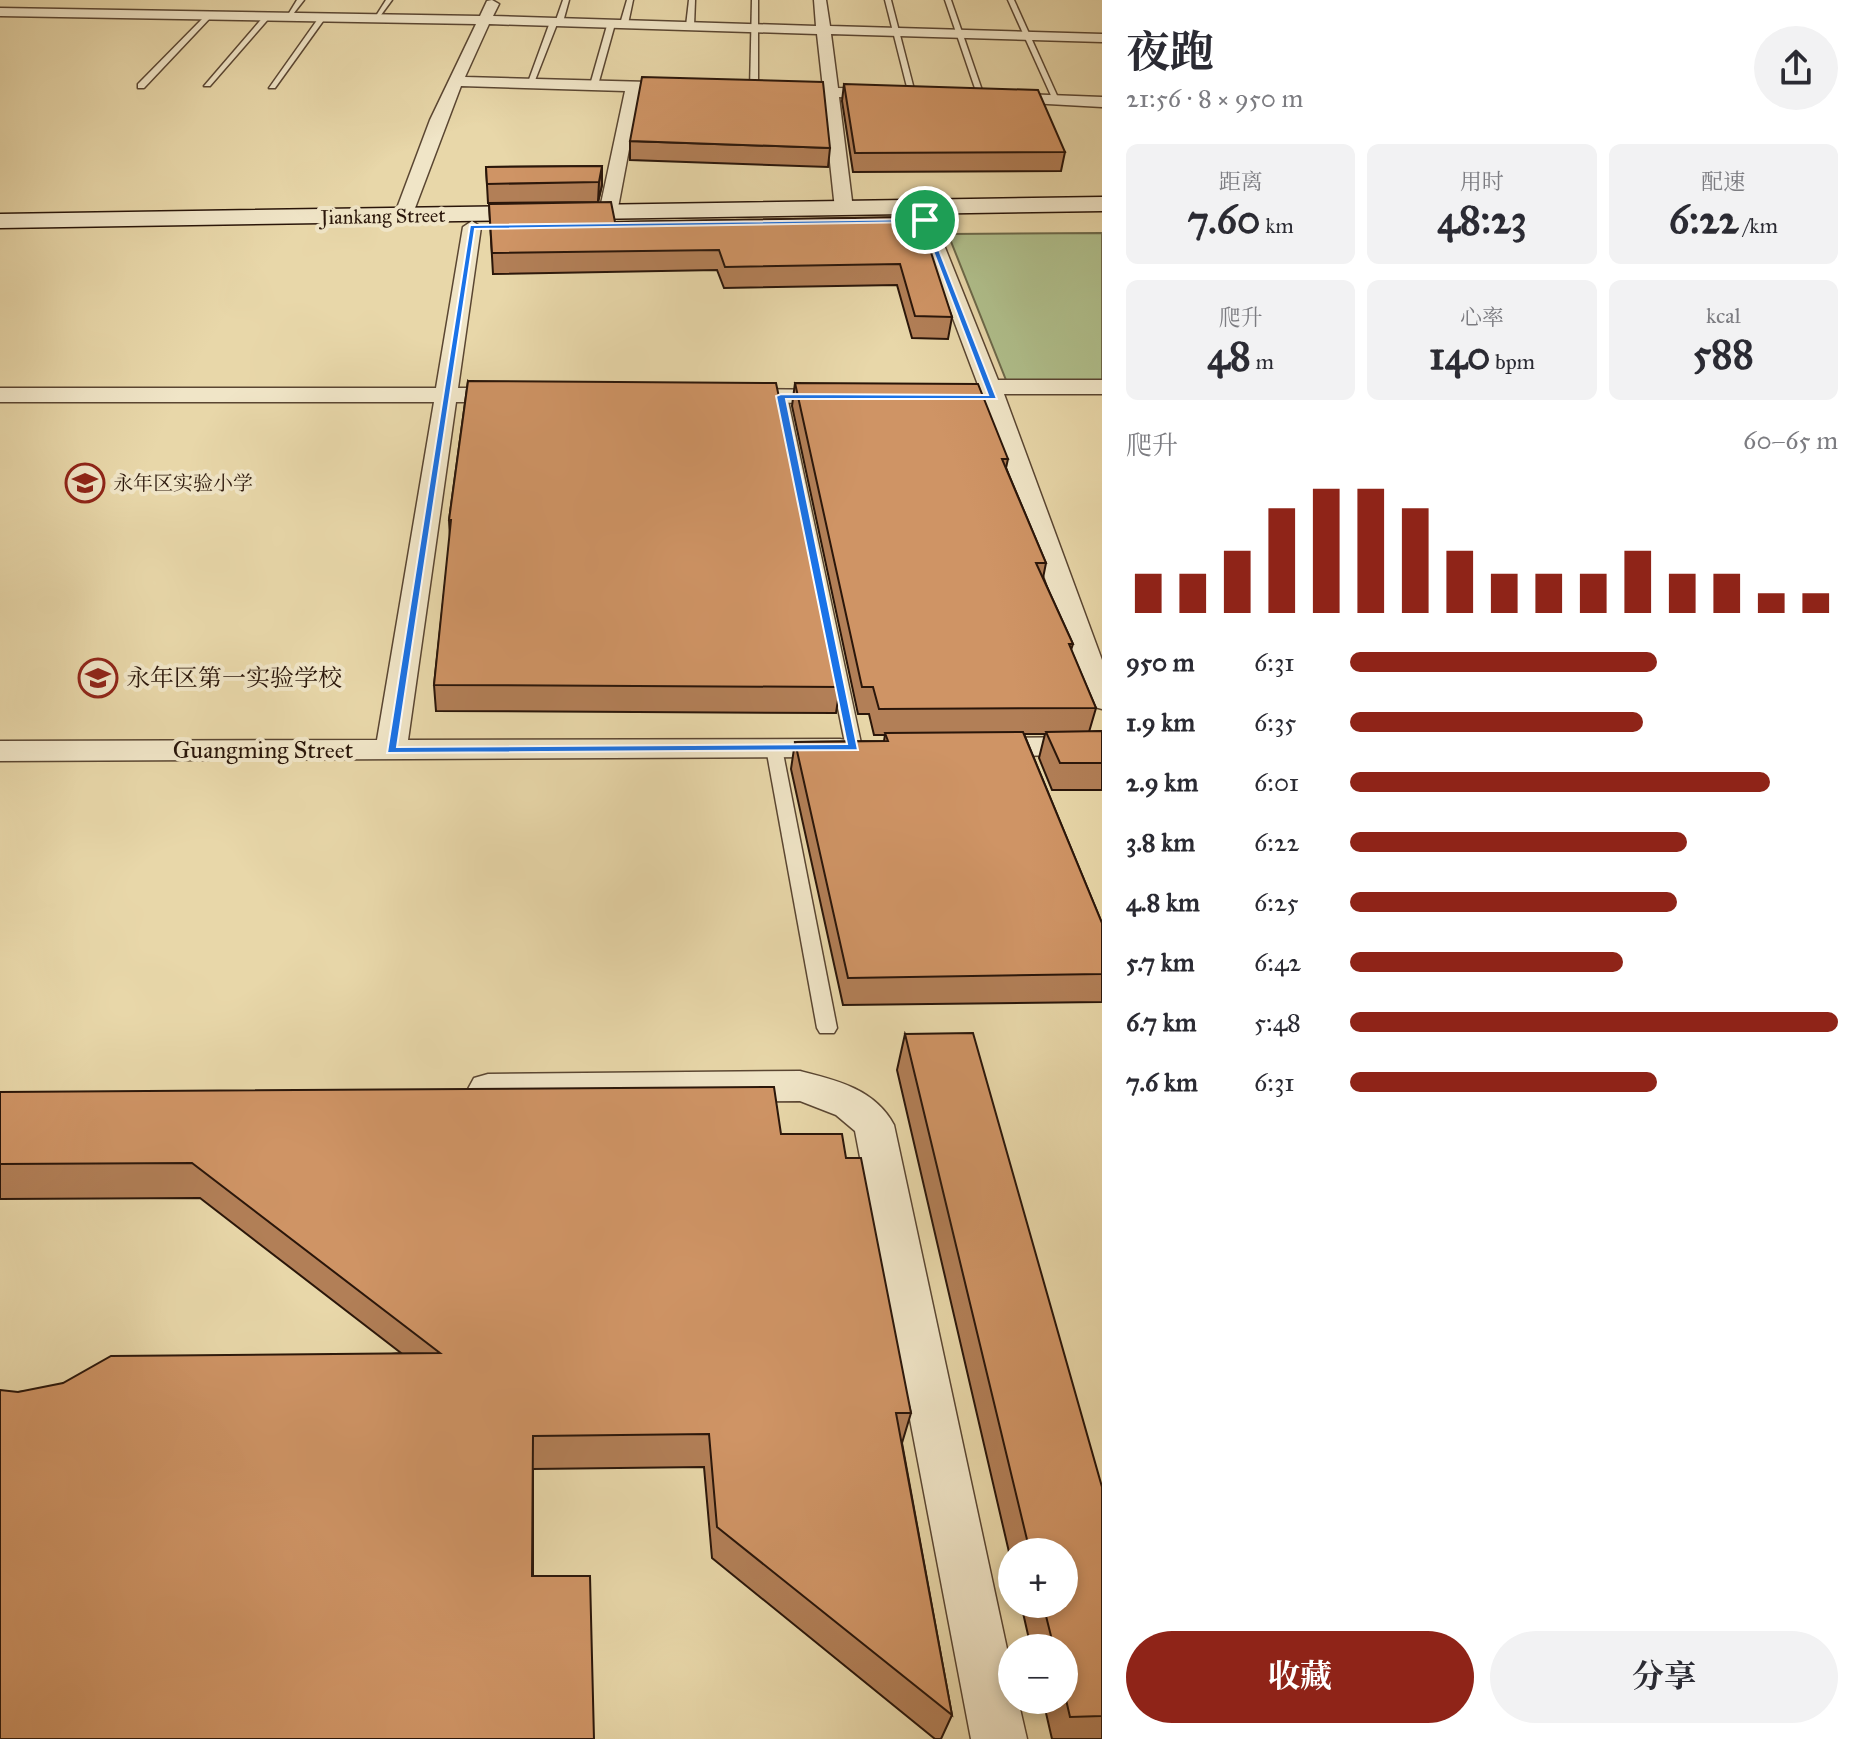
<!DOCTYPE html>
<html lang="zh">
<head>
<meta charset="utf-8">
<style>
	:root { --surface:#fff; --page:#f2f2f3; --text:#2b2b33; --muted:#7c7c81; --accent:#8f2418 }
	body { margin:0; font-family:"IM FELL Great Primer","Noto Serif SC",serif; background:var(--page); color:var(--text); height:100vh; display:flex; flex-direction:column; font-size:30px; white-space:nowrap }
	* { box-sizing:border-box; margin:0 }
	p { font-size:26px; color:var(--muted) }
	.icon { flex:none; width:44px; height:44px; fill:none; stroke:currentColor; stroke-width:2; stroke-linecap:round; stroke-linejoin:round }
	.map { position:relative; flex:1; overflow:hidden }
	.panel { display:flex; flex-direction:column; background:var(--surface); width:760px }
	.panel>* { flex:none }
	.tools { position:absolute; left:998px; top:1538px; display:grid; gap:16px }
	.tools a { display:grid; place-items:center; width:80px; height:80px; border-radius:50%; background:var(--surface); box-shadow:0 4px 12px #0003; font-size:40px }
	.pin { position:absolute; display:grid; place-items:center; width:68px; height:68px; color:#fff; margin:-34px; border:4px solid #fff; border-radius:50%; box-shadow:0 2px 8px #0007 }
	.round { display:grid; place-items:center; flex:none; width:84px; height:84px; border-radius:42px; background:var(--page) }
	.overview { display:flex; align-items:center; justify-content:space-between; height:136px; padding:0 24px }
	h1 { font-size:44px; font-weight:700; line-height:60px }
	.metrics { display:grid; grid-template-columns:repeat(3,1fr); gap:12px; height:136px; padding:8px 24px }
	.metrics div { display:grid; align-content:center; border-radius:12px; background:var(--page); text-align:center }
	.metrics b { font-size:40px; font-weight:700 }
	.metrics small { font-size:22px; font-weight:400 }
	.metrics p { font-size:22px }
	.chart { height:224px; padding:16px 24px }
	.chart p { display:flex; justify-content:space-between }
	.chart svg { width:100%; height:144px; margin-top:8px; stroke:var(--accent); stroke-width:6 }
	.button { display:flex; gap:16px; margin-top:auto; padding:16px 24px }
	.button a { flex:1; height:92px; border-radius:48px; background:var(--accent); color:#fff; font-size:32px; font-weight:700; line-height:92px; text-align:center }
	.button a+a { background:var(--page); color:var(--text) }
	ul { padding:0 24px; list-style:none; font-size:26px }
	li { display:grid; grid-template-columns:128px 96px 1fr; align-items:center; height:60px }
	li i { height:20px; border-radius:10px; background:var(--accent) }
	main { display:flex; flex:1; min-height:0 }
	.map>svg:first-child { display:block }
	.green { fill:#b0bf8c; stroke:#6d6a4b; stroke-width:2 }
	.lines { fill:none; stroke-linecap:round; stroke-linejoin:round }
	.lane-casing { stroke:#5a4632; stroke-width:3 }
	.street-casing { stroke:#5a4632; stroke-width:3 }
	.secondary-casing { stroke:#2a160a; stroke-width:3 }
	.lane { fill:#f0e5c7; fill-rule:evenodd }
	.street { fill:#f0e5c7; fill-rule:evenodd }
	.secondary { fill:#f0e5c7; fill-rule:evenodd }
	.wall { fill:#b27f57; stroke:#2a160a; stroke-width:2 }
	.shaded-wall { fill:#916847; stroke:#2a160a; stroke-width:2 }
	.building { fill:#cf9465; stroke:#2a160a; stroke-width:2 }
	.route { fill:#1a73e8; stroke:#fff; stroke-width:2; fill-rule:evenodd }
	.labels { text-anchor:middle; stroke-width:8; stroke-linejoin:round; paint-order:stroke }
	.far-street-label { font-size:20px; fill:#2a160a; stroke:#f0e5c7 }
	.far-poi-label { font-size:20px; fill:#2a160a; stroke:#f0e5c7; text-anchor:start }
	.poi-label { font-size:24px; fill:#2a160a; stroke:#f0e5c7; text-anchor:start }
	.street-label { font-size:24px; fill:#2a160a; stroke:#f0e5c7 }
</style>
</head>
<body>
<main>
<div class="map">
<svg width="1102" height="1739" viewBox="0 0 1102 1739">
	<rect width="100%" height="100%" fill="#e8d7a9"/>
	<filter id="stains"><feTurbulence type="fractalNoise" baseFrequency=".0025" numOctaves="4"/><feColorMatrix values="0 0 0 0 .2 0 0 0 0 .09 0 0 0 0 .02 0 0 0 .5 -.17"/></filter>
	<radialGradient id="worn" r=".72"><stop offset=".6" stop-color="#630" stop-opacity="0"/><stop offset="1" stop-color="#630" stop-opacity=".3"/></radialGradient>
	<!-- green -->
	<polygon class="green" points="1102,233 1102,380 1006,380 948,234"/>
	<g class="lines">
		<!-- lane casing -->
		<g class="lane-casing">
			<g id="lane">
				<polygon points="297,0 304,0 290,18 286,18"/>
				<polygon points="386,0 392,0 378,19 374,19"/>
				<polygon points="563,0 569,0 563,22 557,24 534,83 527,85 550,22 556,20"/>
				<polygon points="627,0 633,0 628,24 624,26 620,24"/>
				<polygon points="689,0 695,0 694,26 690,28 686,26"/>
				<polygon points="752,0 758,0 758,90 754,92 750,90"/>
				<polygon points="885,0 891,0 916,97 909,95"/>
				<polygon points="945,0 951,0 985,99 978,97"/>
				<polygon points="1008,0 1014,0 1060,102 1053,100"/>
				<polygon points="206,15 212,16 144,88 138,88 138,84"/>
				<polygon points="265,15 271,16 210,86 204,86"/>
				<polygon points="320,16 326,17 275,88 269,88"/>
				<polygon points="608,22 615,24 598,85 594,87 590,85"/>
				<polygon points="781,392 787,396 862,748 854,753 846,748 775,396"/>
				<polygon points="774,743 782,748 837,1028 834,1033 820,1033 817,1028 766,748"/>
			</g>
		</g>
		<!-- street casing -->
		<g class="street-casing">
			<g id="street">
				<polygon points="492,0 499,4 493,16 816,26 814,0 826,0 830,26 1102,34 1102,42 831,34 838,88 887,89 895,94 887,99 839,97 853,209 844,214 835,209 823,97 780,96 772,91 780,86 823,88 817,34 489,24 465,77 687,83 695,88 687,93 640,91 617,213 608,218 599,213 625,91 461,86 412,216 403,221 394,216 430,120 476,24 0,16 0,8 480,16 487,1"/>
				<polygon points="996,93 1102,97 1102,107 991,101 991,95"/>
				<polygon points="925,215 934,220 998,380 1102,380 1102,394 1004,394 1102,660 1102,709 1091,706 1087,700 985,404 928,402 925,397 928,392 980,390 916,220"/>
				<polygon points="472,221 481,227 458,388 512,388 523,395 512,402 456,402 408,740 840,739 851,741 856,748 851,755 840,757 0,761 0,741 377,740 434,402 0,402 0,388 436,388 463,227"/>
				<polygon points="732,389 840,390 848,392 851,397 848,402 840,404 724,401 721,396 724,391"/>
				<polygon points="1102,737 1102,755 984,756 973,754 968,747 973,740 984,738"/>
				<path d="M800 1071C836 1080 875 1089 894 1125L1012 1672V1700H1018L1027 1739H971L855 1131 836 1115 800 1101 488 1104 474 1100 468 1089 474 1078 488 1074Z"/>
			</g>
		</g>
		<!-- secondary casing -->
		<g class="secondary-casing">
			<polygon id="secondary" points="1102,197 1102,211 0,228 0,214"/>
		</g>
		<!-- lane -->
		<use href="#lane" class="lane"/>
		<!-- street -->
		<use href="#street" class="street"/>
		<!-- secondary -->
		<use href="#secondary" class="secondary"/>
	</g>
	<!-- wall -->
	<g class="wall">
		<polygon points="844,84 1065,152 1061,171 853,172 842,101"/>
		<polygon points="630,141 830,148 828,167 630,160"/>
		<polygon points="602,166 602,185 598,202 488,203 486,167"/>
		<polygon points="489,204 615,222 915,217 952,317 948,339 912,338 897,285 724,288 717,270 493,274"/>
		<polygon points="468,381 840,687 836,713 436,711 434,685 450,538 449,520"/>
		<polygon points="795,383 1008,459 1006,468 1046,563 1043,578 1073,644 1071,650 1096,708 1089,732 1102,731 1102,790 1052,790 1039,758 1045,734 1024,734 1102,923 1102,1002 843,1005 791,769 795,742 884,741 885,735 874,735 869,714 858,714 792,406"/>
		<polygon points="905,1034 1102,1487 1102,1739 1052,1739 1043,1700 1064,1700 1064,1648 1031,1648 1021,1604 1064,1604 1064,1552 1012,1552 1012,1565 897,1070"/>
		<polygon points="0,1092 781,1134 846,1158 911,1413 902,1443 952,1715 941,1739 935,1739 712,1558 704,1467 533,1469 533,1576 18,1392 401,1353 200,1198 0,1199"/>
	</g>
	<!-- shaded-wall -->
	<polygon class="shaded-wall" points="602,166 602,185 598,202 599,182"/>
	<!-- building -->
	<g class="building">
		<polygon points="642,77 823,82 830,148 630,141"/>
		<polygon points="844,84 1038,90 1065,152 855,153"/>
		<polygon points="602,166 599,182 487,184 486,167"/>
		<polygon points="611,202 615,222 915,217 924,231 952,317 915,316 900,264 725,267 719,250 492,253 489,204"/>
		<polygon points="468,381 776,383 840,687 434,685 451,520 449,520"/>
		<polygon points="795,383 978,384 1008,459 1002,459 1046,563 1036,563 1073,644 1069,644 1096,708 879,709 873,687 862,687"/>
		<polygon points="1102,731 1102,763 1060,763 1046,732"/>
		<polygon points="1023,732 1102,923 1102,974 848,978 795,742 888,741 885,733"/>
		<polygon points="973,1033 1102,1487 1102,1716 1070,1717 1064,1691 1064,1648 1054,1648 1043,1604 1064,1604 1064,1552 1030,1552 905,1034"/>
		<polygon points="774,1087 781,1134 842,1134 846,1158 861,1158 911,1413 896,1413 952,1715 717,1527 709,1434 533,1436 532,1576 590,1576 594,1739 0,1739 0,1390 18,1392 63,1383 111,1356 440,1353 192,1163 0,1164 0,1092"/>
	</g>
	<!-- route -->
	<path class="route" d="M927 219 997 399H786L858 750 387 753 470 225ZM922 222 988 395 781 394 776 396 847 744 397 747 475 229Z"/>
	<!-- icons -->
	<defs>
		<g id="school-ring" transform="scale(2)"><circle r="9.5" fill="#f0e5c7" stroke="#8f2418" stroke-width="1.5"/><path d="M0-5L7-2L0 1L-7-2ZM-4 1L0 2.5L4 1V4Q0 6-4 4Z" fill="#8f2418"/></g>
	</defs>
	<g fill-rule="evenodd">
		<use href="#school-ring" x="85" y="483"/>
		<use href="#school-ring" x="98" y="678"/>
	</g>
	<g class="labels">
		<!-- far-street labels -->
		<g class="far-street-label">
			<text transform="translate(383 216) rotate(-1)" y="7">Jiankang Street</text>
		</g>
		<!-- far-poi labels -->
		<g class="far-poi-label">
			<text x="113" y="490">永年区实验小学</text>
		</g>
		<!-- poi labels -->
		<g class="poi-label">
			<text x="126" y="686">永年区第一实验学校</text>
		</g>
		<!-- street labels -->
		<g class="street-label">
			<text x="263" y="758">Guangming Street</text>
		</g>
	</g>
	<rect width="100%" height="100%" filter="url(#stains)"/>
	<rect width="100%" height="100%" fill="url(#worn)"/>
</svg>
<div class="tools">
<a>+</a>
<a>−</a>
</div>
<div class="pin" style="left:925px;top:220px;background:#1e9e55"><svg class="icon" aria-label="arrive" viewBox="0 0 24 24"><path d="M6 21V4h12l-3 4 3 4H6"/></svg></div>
</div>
<section class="panel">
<div class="overview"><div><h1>夜跑</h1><p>21:56 · 8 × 950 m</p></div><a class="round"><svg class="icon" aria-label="share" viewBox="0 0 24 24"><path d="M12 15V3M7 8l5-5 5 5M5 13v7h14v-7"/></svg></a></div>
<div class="metrics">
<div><p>距离</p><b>7.60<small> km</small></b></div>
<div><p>用时</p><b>48:23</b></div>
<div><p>配速</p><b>6:22<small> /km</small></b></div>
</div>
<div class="metrics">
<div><p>爬升</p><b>48<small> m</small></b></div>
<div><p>心率</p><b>140<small> bpm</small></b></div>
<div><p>kcal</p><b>588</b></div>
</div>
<div class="chart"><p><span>爬升</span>60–65 m</p>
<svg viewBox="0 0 160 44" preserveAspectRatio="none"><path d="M5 44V32M15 44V32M25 44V25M35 44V12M45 44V6M55 44V6M65 44V12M75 44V25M85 44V32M95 44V32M105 44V32M115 44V25M125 44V32M135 44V32M145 44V38M155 44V38"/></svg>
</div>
<ul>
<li><b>950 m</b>6:31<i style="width:63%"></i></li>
<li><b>1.9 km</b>6:35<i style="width:60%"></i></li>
<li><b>2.9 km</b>6:01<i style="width:86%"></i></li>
<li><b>3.8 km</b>6:22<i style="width:69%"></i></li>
<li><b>4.8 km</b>6:25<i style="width:67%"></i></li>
<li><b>5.7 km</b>6:42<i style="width:56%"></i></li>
<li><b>6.7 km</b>5:48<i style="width:100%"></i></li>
<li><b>7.6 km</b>6:31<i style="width:63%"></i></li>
</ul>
<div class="button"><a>收藏</a><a>分享</a></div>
</section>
</main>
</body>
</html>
